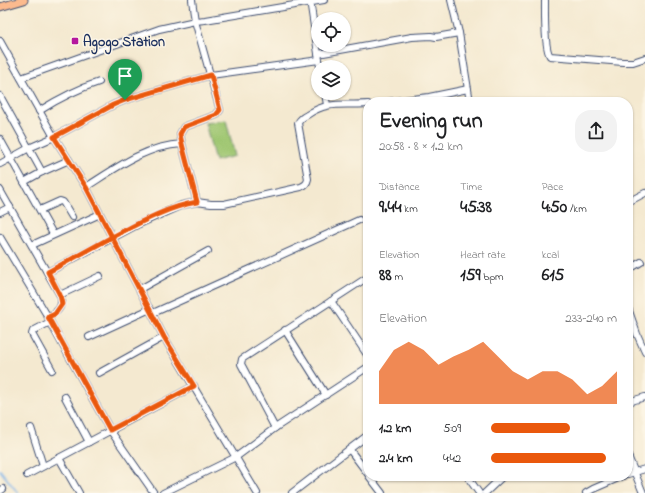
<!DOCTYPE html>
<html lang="en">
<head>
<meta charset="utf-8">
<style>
	:root { --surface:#fff; --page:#f2f2f2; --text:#202124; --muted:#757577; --accent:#ea580c }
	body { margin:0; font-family:"Indie Flower",sans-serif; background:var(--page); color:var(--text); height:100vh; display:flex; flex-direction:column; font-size:15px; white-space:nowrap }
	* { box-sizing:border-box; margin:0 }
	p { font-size:13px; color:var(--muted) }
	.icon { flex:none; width:22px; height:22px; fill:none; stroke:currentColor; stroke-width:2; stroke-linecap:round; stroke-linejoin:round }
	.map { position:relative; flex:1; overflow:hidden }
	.details { position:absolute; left:363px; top:97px; width:270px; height:384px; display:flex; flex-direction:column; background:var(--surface); border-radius:16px; box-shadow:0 1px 3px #0004 }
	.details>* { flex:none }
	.controls { position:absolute; left:311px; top:12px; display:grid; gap:8px }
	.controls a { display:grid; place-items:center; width:40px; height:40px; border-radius:50%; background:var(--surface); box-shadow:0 1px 3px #0004; font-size:20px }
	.pin { position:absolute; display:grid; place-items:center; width:34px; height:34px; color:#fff; margin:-41px -17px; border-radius:50% 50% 50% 0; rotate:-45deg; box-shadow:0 0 4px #0007 }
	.pin .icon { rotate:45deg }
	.round { display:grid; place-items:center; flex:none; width:42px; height:42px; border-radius:16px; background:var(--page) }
	.head { display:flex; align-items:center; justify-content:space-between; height:68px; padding:0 16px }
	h1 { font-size:22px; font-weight:800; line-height:30px }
	.figures { display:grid; grid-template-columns:repeat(3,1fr); gap:6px; height:68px; padding:4px 16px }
	.figures div { display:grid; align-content:center }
	.figures b { font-size:17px; font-weight:800 }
	.figures small { font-size:11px; font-weight:400 }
	.figures p { font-size:11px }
	.chart { height:112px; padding:8px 16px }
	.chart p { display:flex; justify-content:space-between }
	.chart svg { width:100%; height:72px; margin-top:4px; fill:var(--accent); opacity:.7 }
	ul { padding:0 16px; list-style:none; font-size:13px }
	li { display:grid; grid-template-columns:64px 48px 1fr; align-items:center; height:30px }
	li i { height:10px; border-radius:5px; background:var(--accent) }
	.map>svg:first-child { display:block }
	.green { fill:#9fc671; stroke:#5d7a68 }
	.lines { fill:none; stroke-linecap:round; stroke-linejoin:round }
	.stream { stroke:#79b1e8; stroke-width:2 }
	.minor-casing { stroke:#3c4b6f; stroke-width:8 }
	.major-casing { stroke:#3c4b6f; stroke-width:9 }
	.minor { stroke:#fff; stroke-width:6 }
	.major { stroke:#fcba8e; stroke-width:7 }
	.route-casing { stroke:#fff; stroke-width:8 }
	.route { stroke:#ea580c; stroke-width:5 }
	.poi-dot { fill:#b5179e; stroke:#fcf5e5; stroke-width:1.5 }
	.labels { text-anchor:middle; stroke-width:3; stroke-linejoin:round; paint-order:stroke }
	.poi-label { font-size:14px; font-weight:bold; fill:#1b2f5e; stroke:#fcf5e5; text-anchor:start }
</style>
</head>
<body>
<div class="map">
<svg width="645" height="493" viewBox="0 0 645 493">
	<rect width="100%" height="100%" fill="#fcf5e5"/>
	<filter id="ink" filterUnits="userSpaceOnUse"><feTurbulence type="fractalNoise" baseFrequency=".025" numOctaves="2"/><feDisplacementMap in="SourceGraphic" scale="8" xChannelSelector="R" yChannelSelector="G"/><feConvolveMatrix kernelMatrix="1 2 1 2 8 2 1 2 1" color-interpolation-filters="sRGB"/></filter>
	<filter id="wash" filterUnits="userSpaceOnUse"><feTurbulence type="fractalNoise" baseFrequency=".012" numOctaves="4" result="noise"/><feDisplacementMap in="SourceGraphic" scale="16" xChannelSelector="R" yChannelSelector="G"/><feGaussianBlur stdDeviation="0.9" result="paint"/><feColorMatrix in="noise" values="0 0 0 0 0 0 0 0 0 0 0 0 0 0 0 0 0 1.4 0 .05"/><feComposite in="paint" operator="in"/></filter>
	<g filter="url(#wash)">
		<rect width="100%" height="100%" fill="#f4e9d0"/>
		<!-- green -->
		<polygon class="green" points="226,120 235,156 215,161 205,123"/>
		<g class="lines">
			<!-- stream -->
			<polyline class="stream" points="0,470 18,493"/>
		</g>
	</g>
	<g filter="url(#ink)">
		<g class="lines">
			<!-- minor casing -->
			<g class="minor-casing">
				<g id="minor">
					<polyline points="310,0 320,67"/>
					<polyline points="451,0 459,33 470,102"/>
					<path d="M545 0C545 12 544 48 550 56L623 62H633L645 58"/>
					<polyline points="0,41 54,137 86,187 164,337 257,493"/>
					<polyline points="318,54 412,37 431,36 436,37 459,33"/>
					<polyline points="21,78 159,29 195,21 205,20 324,0"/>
					<polyline points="325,93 327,105"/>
					<polyline points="0,96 42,172"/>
					<polyline points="388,102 429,97 468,89"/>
					<path d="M39 111C58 99 77 89 99 82"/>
					<polyline points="0,139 53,234"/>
					<polyline points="182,144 197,202"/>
					<polyline points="0,164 29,148 54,137 113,105 125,100 211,75 319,60"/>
					<polyline points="24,182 42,172 69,160"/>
					<path d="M86 187C116 168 145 146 182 144L180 134 184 127 216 115 220 110 195 21 192 0"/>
					<path d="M0 190 60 295C64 306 58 312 48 317L54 329 110 430 154 493"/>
					<polyline points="628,202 645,193"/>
					<polyline points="40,210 60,201 63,202 72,217"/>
					<polyline points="0,212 10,207"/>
					<polyline points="0,237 48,317"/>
					<polyline points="32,245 100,214"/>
					<polyline points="628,270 641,262"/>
					<path d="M48 272 139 224 182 205 197 202 211 204H224L301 187C305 185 307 184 308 179L298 123C300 119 303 117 307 115 328 100 345 106 368 104"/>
					<polyline points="140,289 208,251"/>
					<polyline points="60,295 100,276"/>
					<polyline points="331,301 368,356"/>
					<polyline points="628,308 637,334 645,352"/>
					<polyline points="153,313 359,220"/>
					<polyline points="50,322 33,331 32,334 52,370"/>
					<polyline points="285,330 326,395"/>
					<polyline points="89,337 150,309"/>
					<polyline points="99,373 164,337"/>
					<polyline points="65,397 89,442"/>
					<polyline points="628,402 645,397"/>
					<polyline points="31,428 43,466"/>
					<polyline points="275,428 241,364 242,359 368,277"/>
					<polyline points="350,450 368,474"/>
					<polyline points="628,456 643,493"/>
					<polyline points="59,458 79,493"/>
					<polyline points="628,474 645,469"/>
					<polyline points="27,475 194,386"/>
					<polyline points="369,476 382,493"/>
					<polyline points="467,476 479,493"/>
					<polyline points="0,491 3,489"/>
					<polyline points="163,493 236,457 275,428 368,367"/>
					<polyline points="292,493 368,435"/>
					<polyline points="485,493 503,476"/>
					<polyline points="586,493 593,489 623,476"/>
				</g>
			</g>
			<!-- major casing -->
			<g class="major-casing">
				<polyline id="major" points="0,7 24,0"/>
			</g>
			<!-- minor -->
			<use href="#minor" class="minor"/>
			<!-- major -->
			<use href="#major" class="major"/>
		</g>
	</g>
	<g class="lines" filter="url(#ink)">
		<!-- route casing -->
		<g class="route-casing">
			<path id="route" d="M125 100 113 105 54 137 86 187 112 237 48 272 60 295 62 304 55 314 48 317 110 430 194 386 164 337 112 237C139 223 167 207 197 202L182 144 180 134 184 127 216 115 220 110 211 75 125 100"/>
		</g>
		<!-- route -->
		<use href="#route" class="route"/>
	</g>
	<!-- markers -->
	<rect class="poi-dot" x="71" y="37" width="8" height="8" rx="2"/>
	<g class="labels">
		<!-- poi labels -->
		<g class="poi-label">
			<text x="83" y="46">Agogo Station</text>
		</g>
	</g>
</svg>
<div class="controls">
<a><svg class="icon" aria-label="locate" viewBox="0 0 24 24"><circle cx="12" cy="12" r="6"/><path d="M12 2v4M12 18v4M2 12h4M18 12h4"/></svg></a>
<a><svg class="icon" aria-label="layers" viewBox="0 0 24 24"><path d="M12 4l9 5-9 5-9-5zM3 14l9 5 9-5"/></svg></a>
</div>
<div class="pin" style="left:125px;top:100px;background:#1e9e55"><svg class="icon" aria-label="arrive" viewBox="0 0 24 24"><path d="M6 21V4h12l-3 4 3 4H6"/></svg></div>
<section class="details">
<div class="head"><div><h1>Evening run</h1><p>20:58 · 8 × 1.2 km</p></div><a class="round"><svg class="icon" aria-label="share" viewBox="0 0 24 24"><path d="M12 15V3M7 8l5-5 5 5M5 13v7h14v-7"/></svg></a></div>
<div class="figures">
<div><p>Distance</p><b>9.44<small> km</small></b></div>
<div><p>Time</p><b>45:38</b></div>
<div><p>Pace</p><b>4:50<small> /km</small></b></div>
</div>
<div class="figures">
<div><p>Elevation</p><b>88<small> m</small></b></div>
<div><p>Heart rate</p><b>159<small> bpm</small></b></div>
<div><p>kcal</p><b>615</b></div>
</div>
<div class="chart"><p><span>Elevation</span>233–240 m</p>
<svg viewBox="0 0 160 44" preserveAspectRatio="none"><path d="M0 44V24L10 11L20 6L30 11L40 20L50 15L60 11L70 6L80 15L90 24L100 29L110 24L120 24L130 29L140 38L150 33L160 24V44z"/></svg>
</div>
<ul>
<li><b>1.2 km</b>5:09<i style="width:63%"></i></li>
<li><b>2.4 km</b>4:42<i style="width:91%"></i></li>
</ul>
</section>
</div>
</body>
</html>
